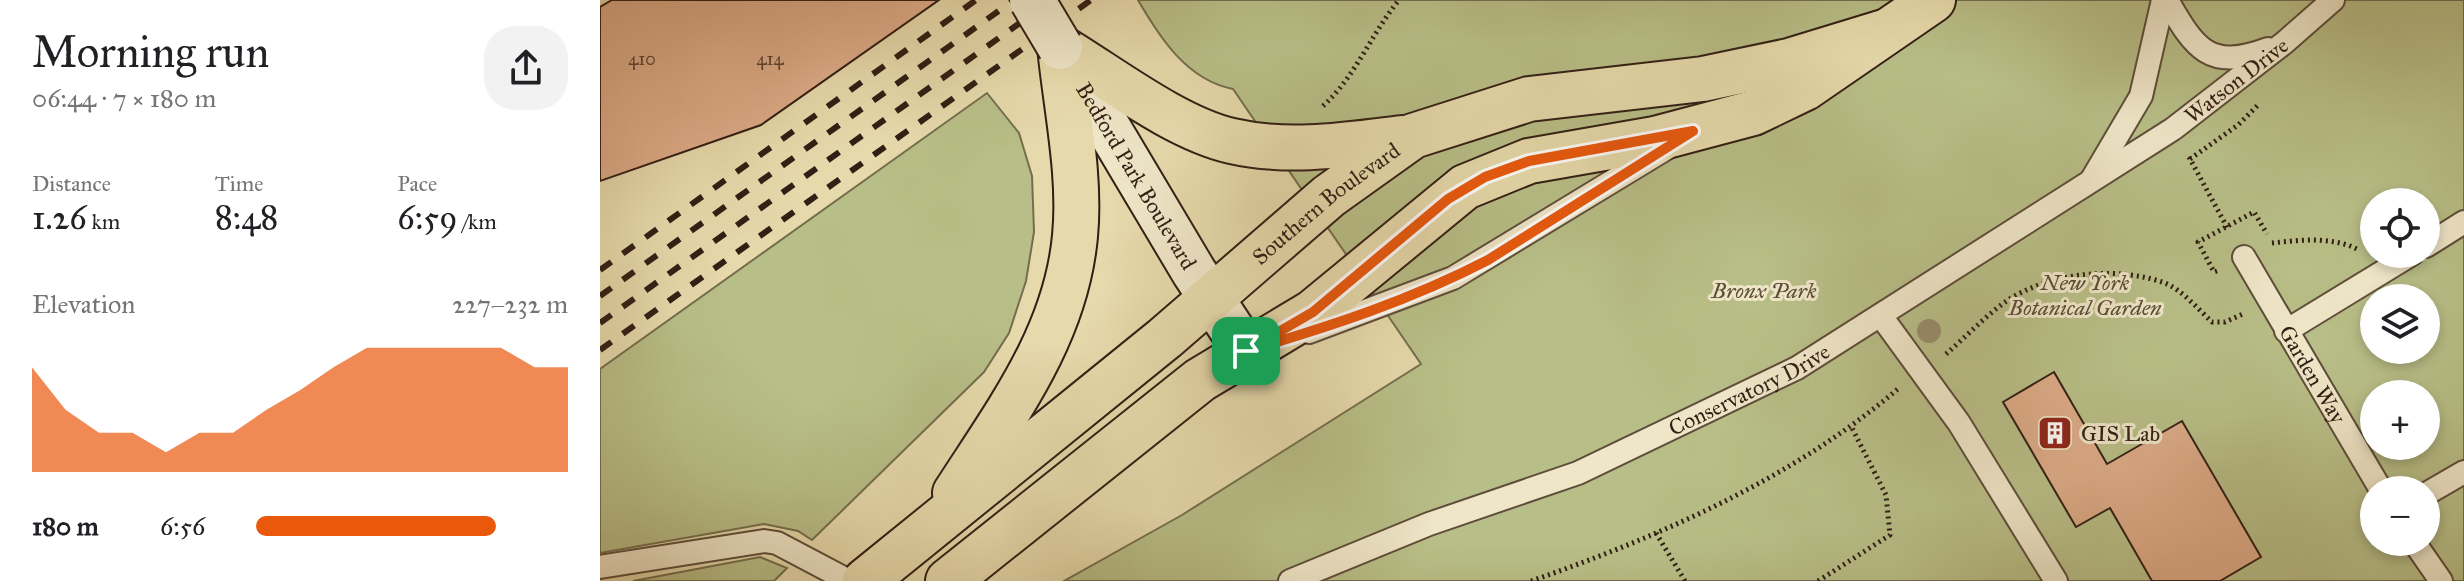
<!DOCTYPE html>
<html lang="en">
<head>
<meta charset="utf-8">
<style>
	:root { --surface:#fff; --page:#f2f2f2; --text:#202124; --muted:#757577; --accent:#ea580c }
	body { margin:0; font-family:"IM FELL Great Primer",serif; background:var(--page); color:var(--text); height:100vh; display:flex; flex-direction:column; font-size:30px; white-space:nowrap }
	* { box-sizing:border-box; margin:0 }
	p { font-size:26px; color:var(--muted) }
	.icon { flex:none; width:44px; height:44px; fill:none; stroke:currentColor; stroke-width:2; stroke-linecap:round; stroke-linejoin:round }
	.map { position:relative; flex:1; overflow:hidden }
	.side { display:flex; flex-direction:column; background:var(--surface); width:600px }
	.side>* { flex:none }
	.controls { position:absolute; left:1760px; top:188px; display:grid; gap:16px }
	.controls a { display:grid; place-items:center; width:80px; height:80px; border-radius:50%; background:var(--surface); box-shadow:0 4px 12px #0003; font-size:40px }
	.pin { position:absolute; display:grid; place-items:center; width:68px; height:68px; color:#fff; margin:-34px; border-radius:16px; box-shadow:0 4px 12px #0006 }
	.round { display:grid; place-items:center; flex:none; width:84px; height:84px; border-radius:32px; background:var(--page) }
	.overview { display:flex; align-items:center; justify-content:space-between; height:136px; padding:0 32px }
	h1 { font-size:44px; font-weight:600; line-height:60px }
	.metrics { display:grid; grid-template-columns:repeat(3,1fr); gap:12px; height:136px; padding:8px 32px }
	.metrics div { display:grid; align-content:center }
	.metrics b { font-size:34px; font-weight:600 }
	.metrics small { font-size:22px; font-weight:400 }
	.metrics p { font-size:22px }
	.chart { height:224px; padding:16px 32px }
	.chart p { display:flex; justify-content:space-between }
	.chart svg { width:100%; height:144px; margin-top:8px; fill:var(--accent); opacity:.7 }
	ul { padding:0 32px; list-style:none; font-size:26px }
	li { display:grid; grid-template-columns:128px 96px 1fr; align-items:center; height:60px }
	li i { height:20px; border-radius:10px; background:var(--accent) }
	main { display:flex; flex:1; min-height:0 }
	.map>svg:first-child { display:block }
	.green { fill:#b8be87; stroke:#746e4e; stroke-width:2; fill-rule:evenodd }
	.building { fill:#ddab88; stroke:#311e14; stroke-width:2 }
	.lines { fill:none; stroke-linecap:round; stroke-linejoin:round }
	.lane-casing { stroke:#5e4d3a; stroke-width:26 }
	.secondary-casing { stroke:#311e14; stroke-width:48 }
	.primary-casing { stroke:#311e14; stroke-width:48 }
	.path { stroke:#311e14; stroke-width:5; stroke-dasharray:2 4; stroke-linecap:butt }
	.lane { stroke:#efe6c8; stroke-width:22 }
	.secondary { stroke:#efe6c8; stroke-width:44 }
	.primary { stroke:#e6d9ab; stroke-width:44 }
	.rail { stroke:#311e14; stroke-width:6; stroke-dasharray:14 14; stroke-linecap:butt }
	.secondary-bridge-casing { stroke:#311e14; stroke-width:48; stroke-linecap:butt }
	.secondary-bridge { stroke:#efe6c8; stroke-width:44 }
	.tree { fill:#998d6b }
	.route-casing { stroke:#fff; stroke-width:16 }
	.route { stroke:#ea580c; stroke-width:10 }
	.labels { text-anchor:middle; stroke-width:6; stroke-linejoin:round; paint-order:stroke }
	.number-label { font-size:18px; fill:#5c4131 }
	.street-label { font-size:22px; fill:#311e14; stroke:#efe6c8 }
	.park-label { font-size:22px; font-style:italic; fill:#5a4e36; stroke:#efe6c8 }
	.poi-label { font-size:22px; fill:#311e14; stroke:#efe6c8; text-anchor:start }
</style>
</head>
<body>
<main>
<section class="side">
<div class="overview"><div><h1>Morning run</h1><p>06:44 · 7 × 180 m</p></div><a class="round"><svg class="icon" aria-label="share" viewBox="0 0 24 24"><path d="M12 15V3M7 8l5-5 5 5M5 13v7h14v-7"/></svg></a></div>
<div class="metrics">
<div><p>Distance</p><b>1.26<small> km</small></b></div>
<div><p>Time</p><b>8:48</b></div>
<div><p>Pace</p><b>6:59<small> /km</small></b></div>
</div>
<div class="chart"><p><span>Elevation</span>227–232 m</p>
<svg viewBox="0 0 160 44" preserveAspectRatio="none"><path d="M0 44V12L10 25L20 32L30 32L40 38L50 32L60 32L70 25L80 19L90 12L100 6L110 6L120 6L130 6L140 6L150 12L160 12V44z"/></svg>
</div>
<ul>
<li><b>180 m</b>6:56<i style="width:77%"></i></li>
</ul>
</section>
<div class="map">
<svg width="1864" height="581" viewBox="0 0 1864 581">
	<rect width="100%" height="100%" fill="#e6d9ab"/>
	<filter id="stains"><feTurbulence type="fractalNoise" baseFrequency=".0025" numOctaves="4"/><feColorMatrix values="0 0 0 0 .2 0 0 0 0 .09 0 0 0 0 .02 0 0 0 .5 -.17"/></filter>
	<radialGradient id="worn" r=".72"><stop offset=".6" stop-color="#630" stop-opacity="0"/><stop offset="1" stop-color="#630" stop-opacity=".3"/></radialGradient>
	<!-- green -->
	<g class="green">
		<path d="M538 0H1864V581H464L582 515 821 364 633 89C587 80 560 38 538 0ZM1774 202H1826V254H1774ZM1774 298H1826V350H1774ZM1774 394H1826V446H1774ZM1774 490H1826V542H1774Z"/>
		<polygon points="387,93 419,133 432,176 434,232 426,281 409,333 384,372 212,540 198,531 164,524 0,553 0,369"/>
		<polygon points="160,557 187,568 174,581 33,581"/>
	</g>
	<!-- building -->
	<g class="building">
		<polygon points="12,0 339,0 161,125 0,181 0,7"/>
		<polygon points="1454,372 1507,464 1582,421 1661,557 1620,581 1552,581 1510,508 1476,527 1403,402"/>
	</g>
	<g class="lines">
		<!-- lane casing -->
		<g class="lane-casing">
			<g id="lane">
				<path d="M1567 0C1595 49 1609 71 1668 49"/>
				<polyline points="1492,179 1541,96 1563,0"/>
				<polyline points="1826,246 1864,222"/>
				<path id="s1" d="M1644 257 1781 490"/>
				<polyline points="1281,316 1359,423 1456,581"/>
				<polyline points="1686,331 1812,254"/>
				<polyline points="709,332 853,278 1067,148"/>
				<polyline points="1826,494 1864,472"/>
				<polyline points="1814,542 1841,581"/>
				<polyline points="0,567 164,541 177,543 249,581"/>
				<path id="s2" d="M690 581 829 524 978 473 1197 368 1573 129 1684 43 1733 0"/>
			</g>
		</g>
		<!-- secondary casing -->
		<g class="secondary-casing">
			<g id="secondary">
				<path id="s3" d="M460 47 594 272 646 351"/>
			</g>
		</g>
		<!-- primary casing -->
		<g class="primary-casing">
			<g id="primary">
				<path d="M460 47C510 77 575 128 632 141 688 154 745 145 802 138"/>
				<path d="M355 493C407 412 466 335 475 236 481 175 466 108 460 47"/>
				<path id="s4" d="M265 581 565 338 729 196 813 136 929 99 1103 79 1189 61 1284 32"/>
				<polyline points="348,581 600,380 713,312 865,187 929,161 1055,139 1153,113 1205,88 1333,0"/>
			</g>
		</g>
		<!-- path -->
		<g class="path">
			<path d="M723 106C756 76 771 34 799 0"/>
			<polyline points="1589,157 1628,229"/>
			<polyline points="1590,159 1638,125 1658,105"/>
			<path d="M1672 243C1701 240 1732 236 1759 250"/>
			<polyline points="1617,271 1614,272 1598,242 1654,212 1667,234"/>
			<path d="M1346 354C1367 336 1388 313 1411 298 1455 272 1517 266 1565 283 1582 290 1598 309 1612 322H1625L1645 313"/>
			<polyline points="1056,533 1085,581"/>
			<path d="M931 581C1061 536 1194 478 1299 388"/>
			<polyline points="1218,581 1290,535 1286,495 1252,428"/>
		</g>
		<!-- lane -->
		<use href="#lane" class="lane"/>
		<!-- secondary -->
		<use href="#secondary" class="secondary"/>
		<!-- primary -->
		<use href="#primary" class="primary"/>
		<!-- rail -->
		<g class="rail">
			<polyline points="0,270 376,0"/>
			<polyline points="0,296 414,0"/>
			<polyline points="0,323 452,0"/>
			<polyline points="0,350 491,0"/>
		</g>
		<!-- secondary-bridge casing -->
		<g class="secondary-bridge-casing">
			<polyline id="secondary-bridge" points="432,0 460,47"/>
		</g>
		<!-- secondary-bridge -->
		<use href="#secondary-bridge" class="secondary-bridge"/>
	</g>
	<!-- trees -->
	<circle class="tree" cx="1329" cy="331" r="12"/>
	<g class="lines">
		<!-- route casing -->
		<g class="route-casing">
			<path id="route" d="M1093 131 888 260C811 300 729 327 646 351L713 312 848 199 885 177 929 161Z"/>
		</g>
		<!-- route -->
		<use href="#route" class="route"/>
	</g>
	<!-- icons -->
	<defs>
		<g id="building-square" transform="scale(1.8)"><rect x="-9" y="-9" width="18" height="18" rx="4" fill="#8f2418" stroke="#efe6c8"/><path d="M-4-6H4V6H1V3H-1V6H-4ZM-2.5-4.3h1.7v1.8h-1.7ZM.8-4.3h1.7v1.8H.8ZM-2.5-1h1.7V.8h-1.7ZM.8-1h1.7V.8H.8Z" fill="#fff"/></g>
	</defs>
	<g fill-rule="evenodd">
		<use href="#building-square" x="1455" y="433"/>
	</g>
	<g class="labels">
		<!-- number labels -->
		<g class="number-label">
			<text x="42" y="65">410</text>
			<text x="170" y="65">414</text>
		</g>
		<!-- street labels -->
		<g class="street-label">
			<text dy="8" stroke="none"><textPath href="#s2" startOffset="1076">Watson Drive</textPath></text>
			<text dy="8" stroke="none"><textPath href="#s3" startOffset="150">Bedford Park Boulevard</textPath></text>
			<text dy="8" stroke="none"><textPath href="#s4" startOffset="596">Southern Boulevard</textPath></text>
			<text dy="8" stroke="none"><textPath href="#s1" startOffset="136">Garden Way</textPath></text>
			<text dy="8" stroke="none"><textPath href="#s2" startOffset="498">Conservatory Drive</textPath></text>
		</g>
		<!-- park labels -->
		<g class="park-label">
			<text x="1485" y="290">New York<tspan x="1485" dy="25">Botanical Garden</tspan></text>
			<text x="1164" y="298">Bronx Park</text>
		</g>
		<!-- poi labels -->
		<g class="poi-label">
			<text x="1481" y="441">GIS Lab</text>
		</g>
	</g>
	<rect width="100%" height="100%" filter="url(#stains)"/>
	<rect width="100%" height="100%" fill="url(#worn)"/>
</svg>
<div class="controls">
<a><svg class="icon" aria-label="locate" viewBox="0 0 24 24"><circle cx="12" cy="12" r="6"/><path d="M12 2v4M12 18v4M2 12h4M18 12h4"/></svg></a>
<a><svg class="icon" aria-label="layers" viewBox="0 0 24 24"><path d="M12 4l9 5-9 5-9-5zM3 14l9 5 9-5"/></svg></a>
<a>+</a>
<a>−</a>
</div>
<div class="pin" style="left:646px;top:351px;background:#1e9e55"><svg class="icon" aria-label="arrive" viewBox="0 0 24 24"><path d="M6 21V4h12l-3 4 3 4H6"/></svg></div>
</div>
</main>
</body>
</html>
